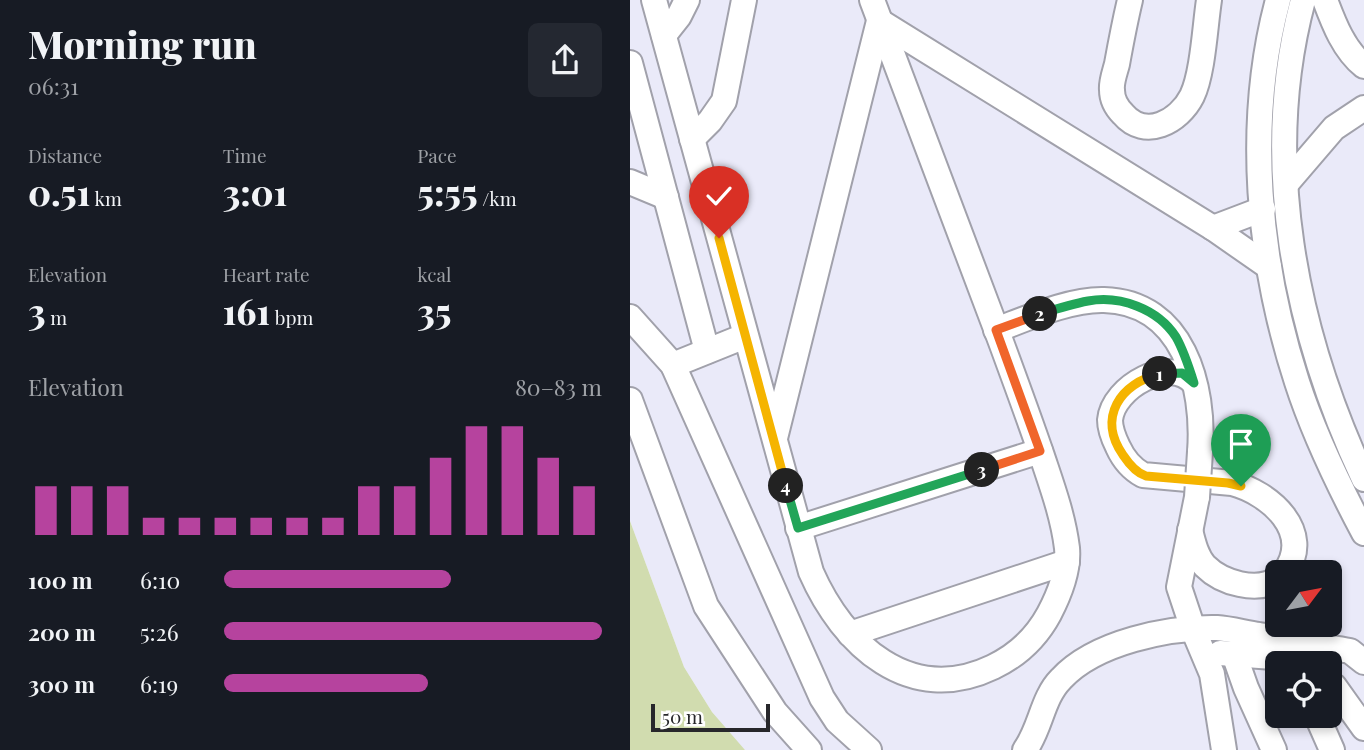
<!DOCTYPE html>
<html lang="en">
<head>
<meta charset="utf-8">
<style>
	:root { --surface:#171b24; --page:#242831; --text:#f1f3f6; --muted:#9ea1a6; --accent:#b6439e }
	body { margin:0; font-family:"Playfair Display",serif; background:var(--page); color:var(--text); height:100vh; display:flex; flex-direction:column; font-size:26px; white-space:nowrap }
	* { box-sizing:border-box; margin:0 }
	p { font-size:23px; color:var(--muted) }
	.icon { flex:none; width:38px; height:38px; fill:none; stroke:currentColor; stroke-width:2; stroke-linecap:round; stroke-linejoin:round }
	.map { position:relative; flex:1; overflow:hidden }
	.side { display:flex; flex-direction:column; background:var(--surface); width:630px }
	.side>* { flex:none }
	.needle { width:46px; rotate:58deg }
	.fabs { position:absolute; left:635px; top:560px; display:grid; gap:14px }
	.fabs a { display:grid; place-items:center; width:77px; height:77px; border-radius:10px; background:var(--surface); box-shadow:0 4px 10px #0003; font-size:35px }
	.scale { position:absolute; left:21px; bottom:18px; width:119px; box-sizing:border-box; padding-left:7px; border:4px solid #27272b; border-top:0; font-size:19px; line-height:24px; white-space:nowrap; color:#27272b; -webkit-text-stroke:5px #fff; paint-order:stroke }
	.pin { position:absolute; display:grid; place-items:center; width:60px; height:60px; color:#fff; margin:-72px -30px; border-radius:50% 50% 50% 0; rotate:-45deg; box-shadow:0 0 7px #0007 }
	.pin .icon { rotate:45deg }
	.km { position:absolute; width:35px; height:35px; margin:-18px; border-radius:50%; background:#222; color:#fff; font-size:19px; line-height:35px; text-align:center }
	.round { display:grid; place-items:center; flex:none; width:74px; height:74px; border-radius:10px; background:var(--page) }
	.headline { display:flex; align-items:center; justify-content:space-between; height:119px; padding:0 28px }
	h1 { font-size:38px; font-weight:800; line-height:52px }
	.metrics { display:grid; grid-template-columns:repeat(3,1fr); gap:10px; height:119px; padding:7px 28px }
	.metrics div { display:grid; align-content:center }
	.metrics b { font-size:35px; font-weight:800 }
	.metrics small { font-size:19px; font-weight:400 }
	.metrics p { font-size:19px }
	.chart { height:196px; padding:14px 28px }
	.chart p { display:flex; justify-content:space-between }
	.chart svg { width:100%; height:126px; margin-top:7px; stroke:var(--accent); stroke-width:6 }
	ul { padding:0 28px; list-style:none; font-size:23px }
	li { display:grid; grid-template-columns:112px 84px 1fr; align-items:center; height:52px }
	li i { height:18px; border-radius:9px; background:var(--accent) }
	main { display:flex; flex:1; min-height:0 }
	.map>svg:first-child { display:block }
	.built { fill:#eaeaf9; fill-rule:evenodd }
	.green { fill:#d1dcaf }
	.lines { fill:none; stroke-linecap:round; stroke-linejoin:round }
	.minor-casing { stroke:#a1a1ab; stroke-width:28 }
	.minor { stroke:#fff; stroke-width:24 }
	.minor-bridge-casing { stroke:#a1a1ab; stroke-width:28; stroke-linecap:butt }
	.minor-bridge { stroke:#fff; stroke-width:24 }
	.split-1-casing { stroke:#fff; stroke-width:14 }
	.split-2-casing { stroke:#fff; stroke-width:14 }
	.split-3-casing { stroke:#fff; stroke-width:14 }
	.split-4-casing { stroke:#fff; stroke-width:14 }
	.split-5-casing { stroke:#fff; stroke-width:14 }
	.split-1 { stroke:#f5b400; stroke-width:9 }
	.split-2 { stroke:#22a559; stroke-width:9 }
	.split-3 { stroke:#f0652b; stroke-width:9 }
	.split-4 { stroke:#22a559; stroke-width:9 }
	.split-5 { stroke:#f5b400; stroke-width:9 }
</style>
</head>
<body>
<main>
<section class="side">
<div class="headline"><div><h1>Morning run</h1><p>06:31</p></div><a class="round"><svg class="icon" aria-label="share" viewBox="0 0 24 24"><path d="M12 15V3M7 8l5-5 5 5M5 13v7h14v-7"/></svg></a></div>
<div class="metrics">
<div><p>Distance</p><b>0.51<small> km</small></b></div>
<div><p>Time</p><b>3:01</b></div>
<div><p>Pace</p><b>5:55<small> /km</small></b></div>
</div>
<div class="metrics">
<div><p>Elevation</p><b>3<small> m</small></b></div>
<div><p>Heart rate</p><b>161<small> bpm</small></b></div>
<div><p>kcal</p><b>35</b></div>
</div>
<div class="chart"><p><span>Elevation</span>80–83 m</p>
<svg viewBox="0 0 160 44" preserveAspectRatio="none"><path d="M5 44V27M15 44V27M25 44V27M35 44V38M45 44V38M55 44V38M65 44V38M75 44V38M85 44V38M95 44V27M105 44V27M115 44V17M125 44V6M135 44V6M145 44V17M155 44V27"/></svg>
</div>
<ul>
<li><b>100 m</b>6:10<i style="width:60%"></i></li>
<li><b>200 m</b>5:26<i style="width:100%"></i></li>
<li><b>300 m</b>6:19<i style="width:54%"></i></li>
</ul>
</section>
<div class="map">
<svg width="734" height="750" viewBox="0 0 734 750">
	<rect width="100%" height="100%" fill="#f5f6fe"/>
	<!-- built -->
	<path class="built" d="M0 0H734V750H115L108 743 82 712 54 667 0 521ZM648 572H700V625H648ZM648 663H700V716H648Z"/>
	<!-- green -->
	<polygon class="green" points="0,521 54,667 82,712 115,750 0,750"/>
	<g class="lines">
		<!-- minor casing -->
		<g class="minor-casing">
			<g id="minor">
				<path d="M24 0 181 572C213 645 280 707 363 667 388 655 406 638 419 614 429 595 439 569 437 548 433 516 422 486 412 456 399 418 385 380 371 342 328 228 285 114 242 0"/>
				<path d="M500 0C495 21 491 42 487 64 485 72 481 82 482 90 482 99 487 108 493 114 515 140 549 122 562 96 573 73 575 26 579 0"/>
				<path d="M648 0C615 123 628 262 667 382 684 435 708 484 734 533"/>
				<path d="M673 0C630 160 665 332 734 479"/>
				<path d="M695 0C704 24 714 50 734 66"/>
				<polyline points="34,35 49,16 57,0"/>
				<polyline points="0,63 77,351"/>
				<polyline points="62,139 80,121 94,101 114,0"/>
				<polyline points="0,182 36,197"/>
				<polyline points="656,184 704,128 734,108"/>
				<polyline points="583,228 633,209"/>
				<polyline points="0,317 43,365 192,698 207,721 239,750"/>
				<path d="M366 330C398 318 440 299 474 300 553 302 575 386 570 452"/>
				<polyline points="43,365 115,336"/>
				<path d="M564 383C540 355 483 387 480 420 480 429 484 439 488 447 493 458 502 469 513 475L602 483C640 493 684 532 655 572"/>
				<polyline points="0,400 76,606 145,712 179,750"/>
				<polyline points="145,438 249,21 583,228 639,267"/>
				<polyline points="567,497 549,587 563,629 582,674 594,750"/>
				<polyline points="168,528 410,451"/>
				<path d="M560 530C563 542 566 556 575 566 592 583 627 593 648 579"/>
				<polyline points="220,634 437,562"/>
				<polyline points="590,653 643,657 650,663"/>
				<polyline points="604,654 616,688 644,750"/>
				<polyline points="700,684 704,686 734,728"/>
				<polyline points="687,716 702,750"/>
				<path d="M395 750C411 728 412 698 431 679 465 642 539 627 587 628 601 629 615 633 629 635 659 640 689 646 720 651L734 662"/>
			</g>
		</g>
		<!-- minor -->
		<use href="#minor" class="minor"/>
		<!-- minor-bridge casing -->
		<g class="minor-bridge-casing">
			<polyline id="minor-bridge" points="567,497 570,452"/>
		</g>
		<!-- minor-bridge -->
		<use href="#minor-bridge" class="minor-bridge"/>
	</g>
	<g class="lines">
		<!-- split-1 casing -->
		<g class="split-1-casing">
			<path id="split-1" d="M530 374C490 383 467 418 493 455 499 464 506 473 516 476L598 483 611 486"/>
		</g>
		<!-- split-2 casing -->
		<g class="split-2-casing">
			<path id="split-2" d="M410 314C426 309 442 304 458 301 490 295 528 309 546 337 554 351 559 367 564 383L552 373 530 374"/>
		</g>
		<!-- split-3 casing -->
		<g class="split-3-casing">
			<polyline id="split-3" points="352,470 410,451 366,330 410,314"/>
		</g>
		<!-- split-4 casing -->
		<g class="split-4-casing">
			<polyline id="split-4" points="156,486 168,528 352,470"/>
		</g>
		<!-- split-5 casing -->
		<g class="split-5-casing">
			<polyline id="split-5" points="89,238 156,486"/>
		</g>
		<!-- split-1 -->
		<use href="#split-1" class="split-1"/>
		<!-- split-2 -->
		<use href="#split-2" class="split-2"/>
		<!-- split-3 -->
		<use href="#split-3" class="split-3"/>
		<!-- split-4 -->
		<use href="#split-4" class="split-4"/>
		<!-- split-5 -->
		<use href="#split-5" class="split-5"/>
	</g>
</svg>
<div class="fabs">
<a><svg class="needle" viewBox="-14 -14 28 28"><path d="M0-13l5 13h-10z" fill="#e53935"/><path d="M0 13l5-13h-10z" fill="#9ea1a6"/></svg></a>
<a><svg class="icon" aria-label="locate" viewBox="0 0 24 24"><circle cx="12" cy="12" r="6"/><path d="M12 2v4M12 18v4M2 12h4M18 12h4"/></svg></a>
</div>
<div class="scale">50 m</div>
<div class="pin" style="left:611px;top:486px;background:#1e9e55"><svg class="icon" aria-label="arrive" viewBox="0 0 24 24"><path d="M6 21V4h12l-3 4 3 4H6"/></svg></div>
<div class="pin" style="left:89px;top:238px;background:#d93025"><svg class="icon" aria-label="check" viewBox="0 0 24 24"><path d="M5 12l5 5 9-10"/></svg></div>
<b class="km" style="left:530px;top:374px">1</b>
<b class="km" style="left:410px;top:314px">2</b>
<b class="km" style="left:352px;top:470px">3</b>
<b class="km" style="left:156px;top:486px">4</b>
</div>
</main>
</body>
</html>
